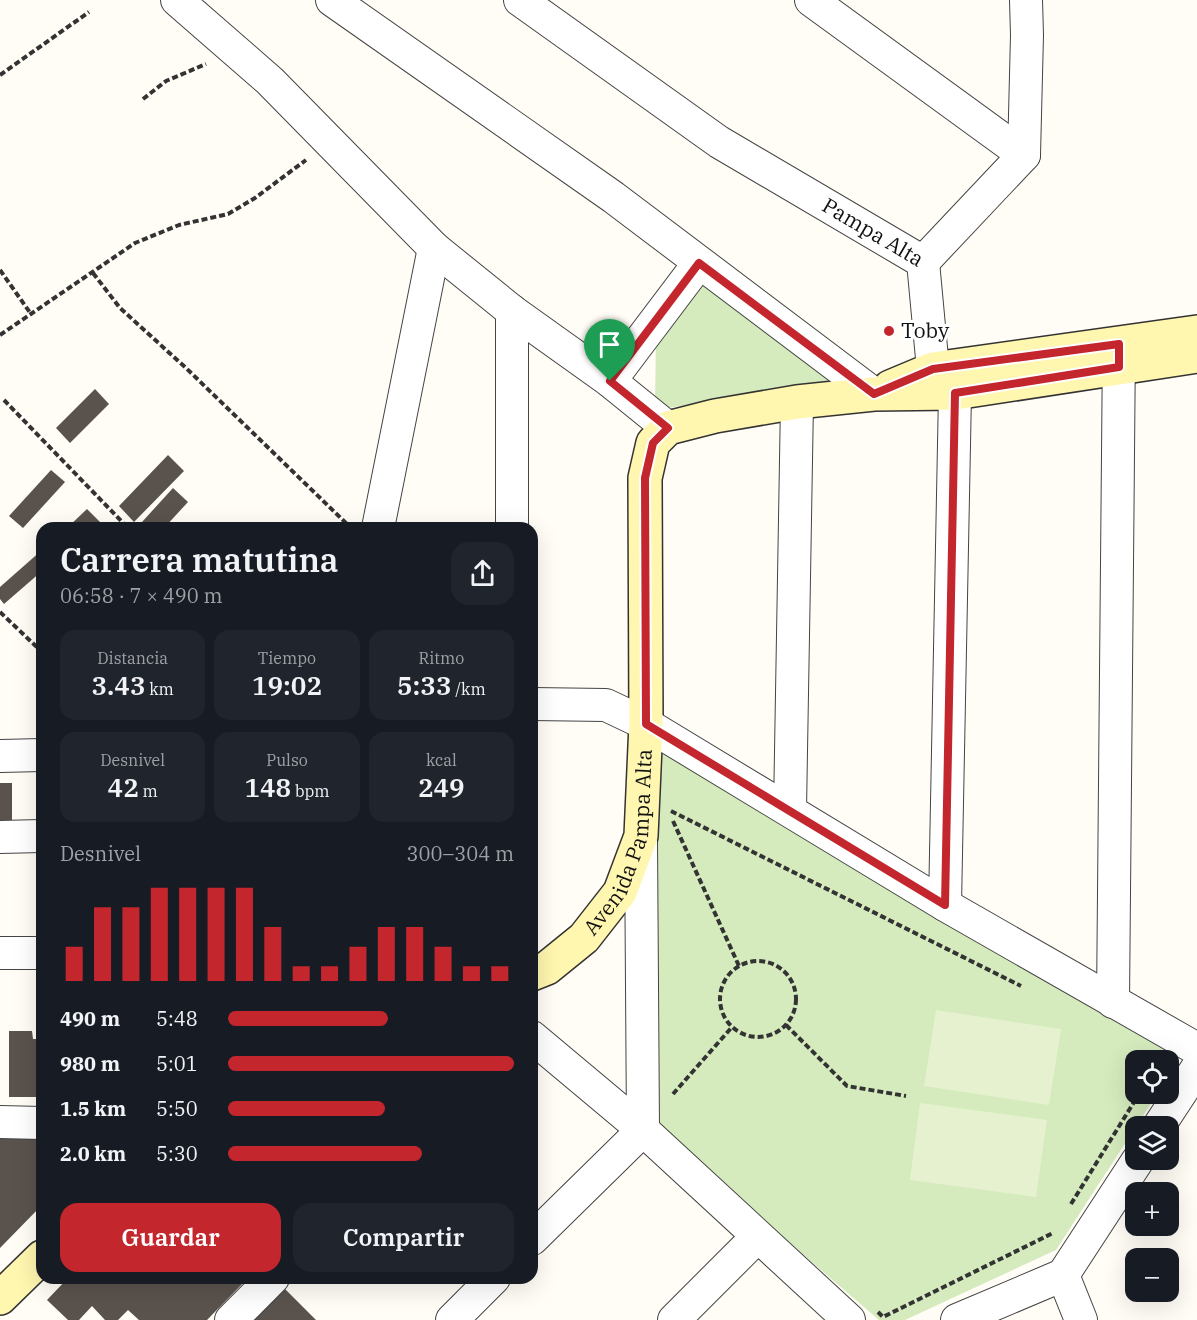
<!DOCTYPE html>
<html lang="es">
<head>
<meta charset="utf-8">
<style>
	:root { --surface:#171b24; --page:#20242c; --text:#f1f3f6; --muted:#9ea1a6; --accent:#c4262e }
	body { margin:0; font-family:"IBM Plex Serif",serif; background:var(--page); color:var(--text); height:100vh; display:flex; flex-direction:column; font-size:22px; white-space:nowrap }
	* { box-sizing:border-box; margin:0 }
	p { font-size:20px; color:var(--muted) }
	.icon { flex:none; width:33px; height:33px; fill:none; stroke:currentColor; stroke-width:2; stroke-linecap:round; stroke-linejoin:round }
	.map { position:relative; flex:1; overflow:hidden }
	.sheet { position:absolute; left:36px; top:522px; width:502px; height:762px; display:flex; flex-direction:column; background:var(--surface); border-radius:18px; box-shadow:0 6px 24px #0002 }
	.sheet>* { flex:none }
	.tools { position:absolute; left:1125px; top:1050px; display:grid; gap:12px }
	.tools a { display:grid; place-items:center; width:54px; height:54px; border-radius:12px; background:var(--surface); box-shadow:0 6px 24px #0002; font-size:30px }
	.pin { position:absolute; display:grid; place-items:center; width:51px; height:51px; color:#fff; margin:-62px -26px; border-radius:50% 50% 50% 0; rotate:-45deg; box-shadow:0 0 6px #0007 }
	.pin .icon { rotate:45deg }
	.round { display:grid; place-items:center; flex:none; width:63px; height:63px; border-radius:18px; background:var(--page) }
	.overview { display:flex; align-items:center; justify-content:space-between; height:102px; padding:0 24px }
	h1 { font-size:33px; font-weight:600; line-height:45px }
	.stats { display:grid; grid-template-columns:repeat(3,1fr); gap:9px; height:102px; padding:6px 24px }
	.stats div { display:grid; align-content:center; border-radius:15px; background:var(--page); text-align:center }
	.stats b { font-size:26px; font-weight:600 }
	.stats small { font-size:16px; font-weight:400 }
	.stats p { font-size:16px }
	.chart { height:168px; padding:12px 24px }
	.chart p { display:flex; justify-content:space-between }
	.chart svg { width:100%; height:108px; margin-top:6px; stroke:var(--accent); stroke-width:6 }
	.action { display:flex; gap:12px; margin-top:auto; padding:12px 24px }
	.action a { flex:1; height:69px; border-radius:18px; background:var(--accent); color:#fff; font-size:24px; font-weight:600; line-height:69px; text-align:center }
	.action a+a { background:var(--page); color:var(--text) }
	ul { padding:0 24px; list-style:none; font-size:20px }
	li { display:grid; grid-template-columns:96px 72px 1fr; align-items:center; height:45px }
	li i { height:15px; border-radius:8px; background:var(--accent) }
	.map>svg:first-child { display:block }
	.green { fill:#d5ebbd }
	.pitch { fill:#e6f2cf }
	.building { fill:#5a524d }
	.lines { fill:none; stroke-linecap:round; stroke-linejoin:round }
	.street-casing { stroke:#444; stroke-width:34 }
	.secondary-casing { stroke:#333; stroke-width:36 }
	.path { stroke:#333; stroke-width:4; stroke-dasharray:6 3; stroke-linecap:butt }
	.street { stroke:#fff; stroke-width:32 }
	.secondary { stroke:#fff6b0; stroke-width:33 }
	.route-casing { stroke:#fff; stroke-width:12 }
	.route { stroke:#c4262e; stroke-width:8 }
	.poi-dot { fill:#c4262e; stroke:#fff; stroke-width:2 }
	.labels { text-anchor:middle; stroke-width:6; stroke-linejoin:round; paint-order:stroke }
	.street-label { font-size:21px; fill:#111; stroke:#fff }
	.poi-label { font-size:21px; fill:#111; stroke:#fff; text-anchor:start }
</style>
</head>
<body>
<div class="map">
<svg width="1197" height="1320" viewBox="0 0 1197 1320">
	<rect width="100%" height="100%" fill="#fffdf5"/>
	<!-- green -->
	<g class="green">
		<polygon points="704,285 836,381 661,409 655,402 656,339 694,288"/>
		<polygon points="665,749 1182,1054 1169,1076 1168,1060 1136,1060 1136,1094 1157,1094 1056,1250 905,1320 879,1320 647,1120 654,758"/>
	</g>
	<!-- pitch -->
	<g class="pitch">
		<polygon points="936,1010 1061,1029 1049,1105 924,1086"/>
		<polygon points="920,1103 1047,1120 1036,1197 910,1180"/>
	</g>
	<!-- building -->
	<g class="building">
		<polygon points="95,389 109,404 70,443 56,428"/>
		<polygon points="168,455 184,471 134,522 119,506"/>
		<polygon points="51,470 65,482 23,528 9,516"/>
		<polygon points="173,488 188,502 164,528 148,528 142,522"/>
		<polygon points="87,509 104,526 102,528 67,528"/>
		<polygon points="42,550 42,571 4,604 0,599 0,587"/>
		<polygon points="38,782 42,782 42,825 37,825"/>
		<rect x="0" y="783" width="12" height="47"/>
		<polygon points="9,1031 32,1031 33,1039 42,1039 42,1097 9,1097"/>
		<polygon points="0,1132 42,1132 42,1205 0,1248"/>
		<polygon points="68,1278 241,1278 244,1282 207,1320 139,1320 128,1310 118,1320 105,1320 92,1306 79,1320 68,1320 47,1300"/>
		<polygon points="285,1289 316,1320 254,1320"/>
	</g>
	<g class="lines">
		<!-- street casing -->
		<g class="street-casing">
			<g id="street">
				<polyline points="177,0 270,81 434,248 512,311 610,381 668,428"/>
				<polyline points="332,0 613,197 874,394"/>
				<path id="s1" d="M520 0 719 142 923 262 933 369 955 393 945 905"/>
				<polyline points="811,0 1024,155"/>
				<polyline points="923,262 1024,155 1027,35 1026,0"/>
				<polyline points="512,311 512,528"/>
				<polyline points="610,381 699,263"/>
				<polyline points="378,528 434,248"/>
				<polyline points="532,704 606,705 646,724 945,905 1197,1049"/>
				<polyline points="0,756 42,755"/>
				<polyline points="790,810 797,402"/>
				<polyline points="0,837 42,836"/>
				<polyline points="0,953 42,953"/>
				<polyline points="1113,1002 1119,344"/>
				<polyline points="532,1037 643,1130 849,1320"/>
				<polyline points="0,1122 42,1123"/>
				<polyline points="1159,1126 1197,1068"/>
				<polyline points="532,1239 643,1130 641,840"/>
				<polyline points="1063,1275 1081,1320"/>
				<polyline points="231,1320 273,1278"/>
				<polyline points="452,1320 494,1278"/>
				<polyline points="674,1320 757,1237"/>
				<polyline points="957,1320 1063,1275 1138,1160"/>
			</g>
		</g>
		<!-- secondary casing -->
		<g class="secondary-casing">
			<g id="secondary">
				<polyline points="890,387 933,369 1197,332"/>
				<path id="s2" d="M532 974 547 968 584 938 620 892 641 836 646 724 645 478 653 443 668 428 715 416 797 402 874 394 955 393 1197 356"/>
				<polyline points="0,1298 42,1257"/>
			</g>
		</g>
		<!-- path -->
		<g class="path">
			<polyline points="0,75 89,12"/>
			<polyline points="143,99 166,81 206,64"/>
			<polyline points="0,270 31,314"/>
			<polyline points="93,273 120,308 186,368 348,525"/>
			<polyline points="0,335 135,243 179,225 228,214 255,198 306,160"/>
			<polyline points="4,400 128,528"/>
			<polyline points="0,612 42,652"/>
			<polyline points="671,811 1021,986"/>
			<polyline points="673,821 739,966"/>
			<circle cx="758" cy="999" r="38"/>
			<polyline points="786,1025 847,1086 906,1096"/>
			<polyline points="673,1094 732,1027"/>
			<polyline points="1071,1204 1139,1094"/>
			<polyline points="878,1312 883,1317 1053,1233"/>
		</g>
		<!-- street -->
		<use href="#street" class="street"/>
		<!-- secondary -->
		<use href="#secondary" class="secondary"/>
	</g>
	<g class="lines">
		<!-- route casing -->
		<g class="route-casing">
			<polygon id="route" points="699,263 874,394 933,369 1119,344 1119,367 955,393 945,905 646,724 645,478 653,443 668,428 610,381"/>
		</g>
		<!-- route -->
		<use href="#route" class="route"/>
	</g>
	<!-- markers -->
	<circle class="poi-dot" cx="889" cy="331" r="6"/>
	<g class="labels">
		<!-- street labels -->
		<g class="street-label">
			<text dy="7" stroke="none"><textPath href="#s1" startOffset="423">Pampa Alta</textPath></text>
			<text dy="7" stroke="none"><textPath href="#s2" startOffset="170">Avenida Pampa Alta</textPath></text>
		</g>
		<!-- poi labels -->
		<g class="poi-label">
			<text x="901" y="338">Toby</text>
		</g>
	</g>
</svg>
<div class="tools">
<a><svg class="icon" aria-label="locate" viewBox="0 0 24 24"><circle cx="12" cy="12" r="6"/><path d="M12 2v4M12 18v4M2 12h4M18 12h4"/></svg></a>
<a><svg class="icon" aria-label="layers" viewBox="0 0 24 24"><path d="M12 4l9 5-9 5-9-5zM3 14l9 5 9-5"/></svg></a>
<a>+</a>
<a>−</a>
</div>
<div class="pin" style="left:610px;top:381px;background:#1e9e55"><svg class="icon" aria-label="arrive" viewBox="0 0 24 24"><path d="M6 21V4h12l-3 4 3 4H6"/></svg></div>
<section class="sheet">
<div class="overview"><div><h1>Carrera matutina</h1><p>06:58 · 7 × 490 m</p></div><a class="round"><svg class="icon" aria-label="share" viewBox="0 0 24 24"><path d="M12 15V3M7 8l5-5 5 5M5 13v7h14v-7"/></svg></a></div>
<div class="stats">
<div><p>Distancia</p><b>3.43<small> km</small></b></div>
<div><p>Tiempo</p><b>19:02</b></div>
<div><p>Ritmo</p><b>5:33<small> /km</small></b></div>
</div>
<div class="stats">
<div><p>Desnivel</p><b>42<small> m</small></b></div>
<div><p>Pulso</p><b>148<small> bpm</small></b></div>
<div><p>kcal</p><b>249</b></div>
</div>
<div class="chart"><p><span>Desnivel</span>300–304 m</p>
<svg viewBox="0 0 160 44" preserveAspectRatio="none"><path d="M5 44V30M15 44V14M25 44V14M35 44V6M45 44V6M55 44V6M65 44V6M75 44V22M85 44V38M95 44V38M105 44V30M115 44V22M125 44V22M135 44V30M145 44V38M155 44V38"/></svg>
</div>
<ul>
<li><b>490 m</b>5:48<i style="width:56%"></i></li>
<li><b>980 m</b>5:01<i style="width:100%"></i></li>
<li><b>1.5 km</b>5:50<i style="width:55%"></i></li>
<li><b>2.0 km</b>5:30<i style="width:68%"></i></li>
</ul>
<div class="action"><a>Guardar</a><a>Compartir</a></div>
</section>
</div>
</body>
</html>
